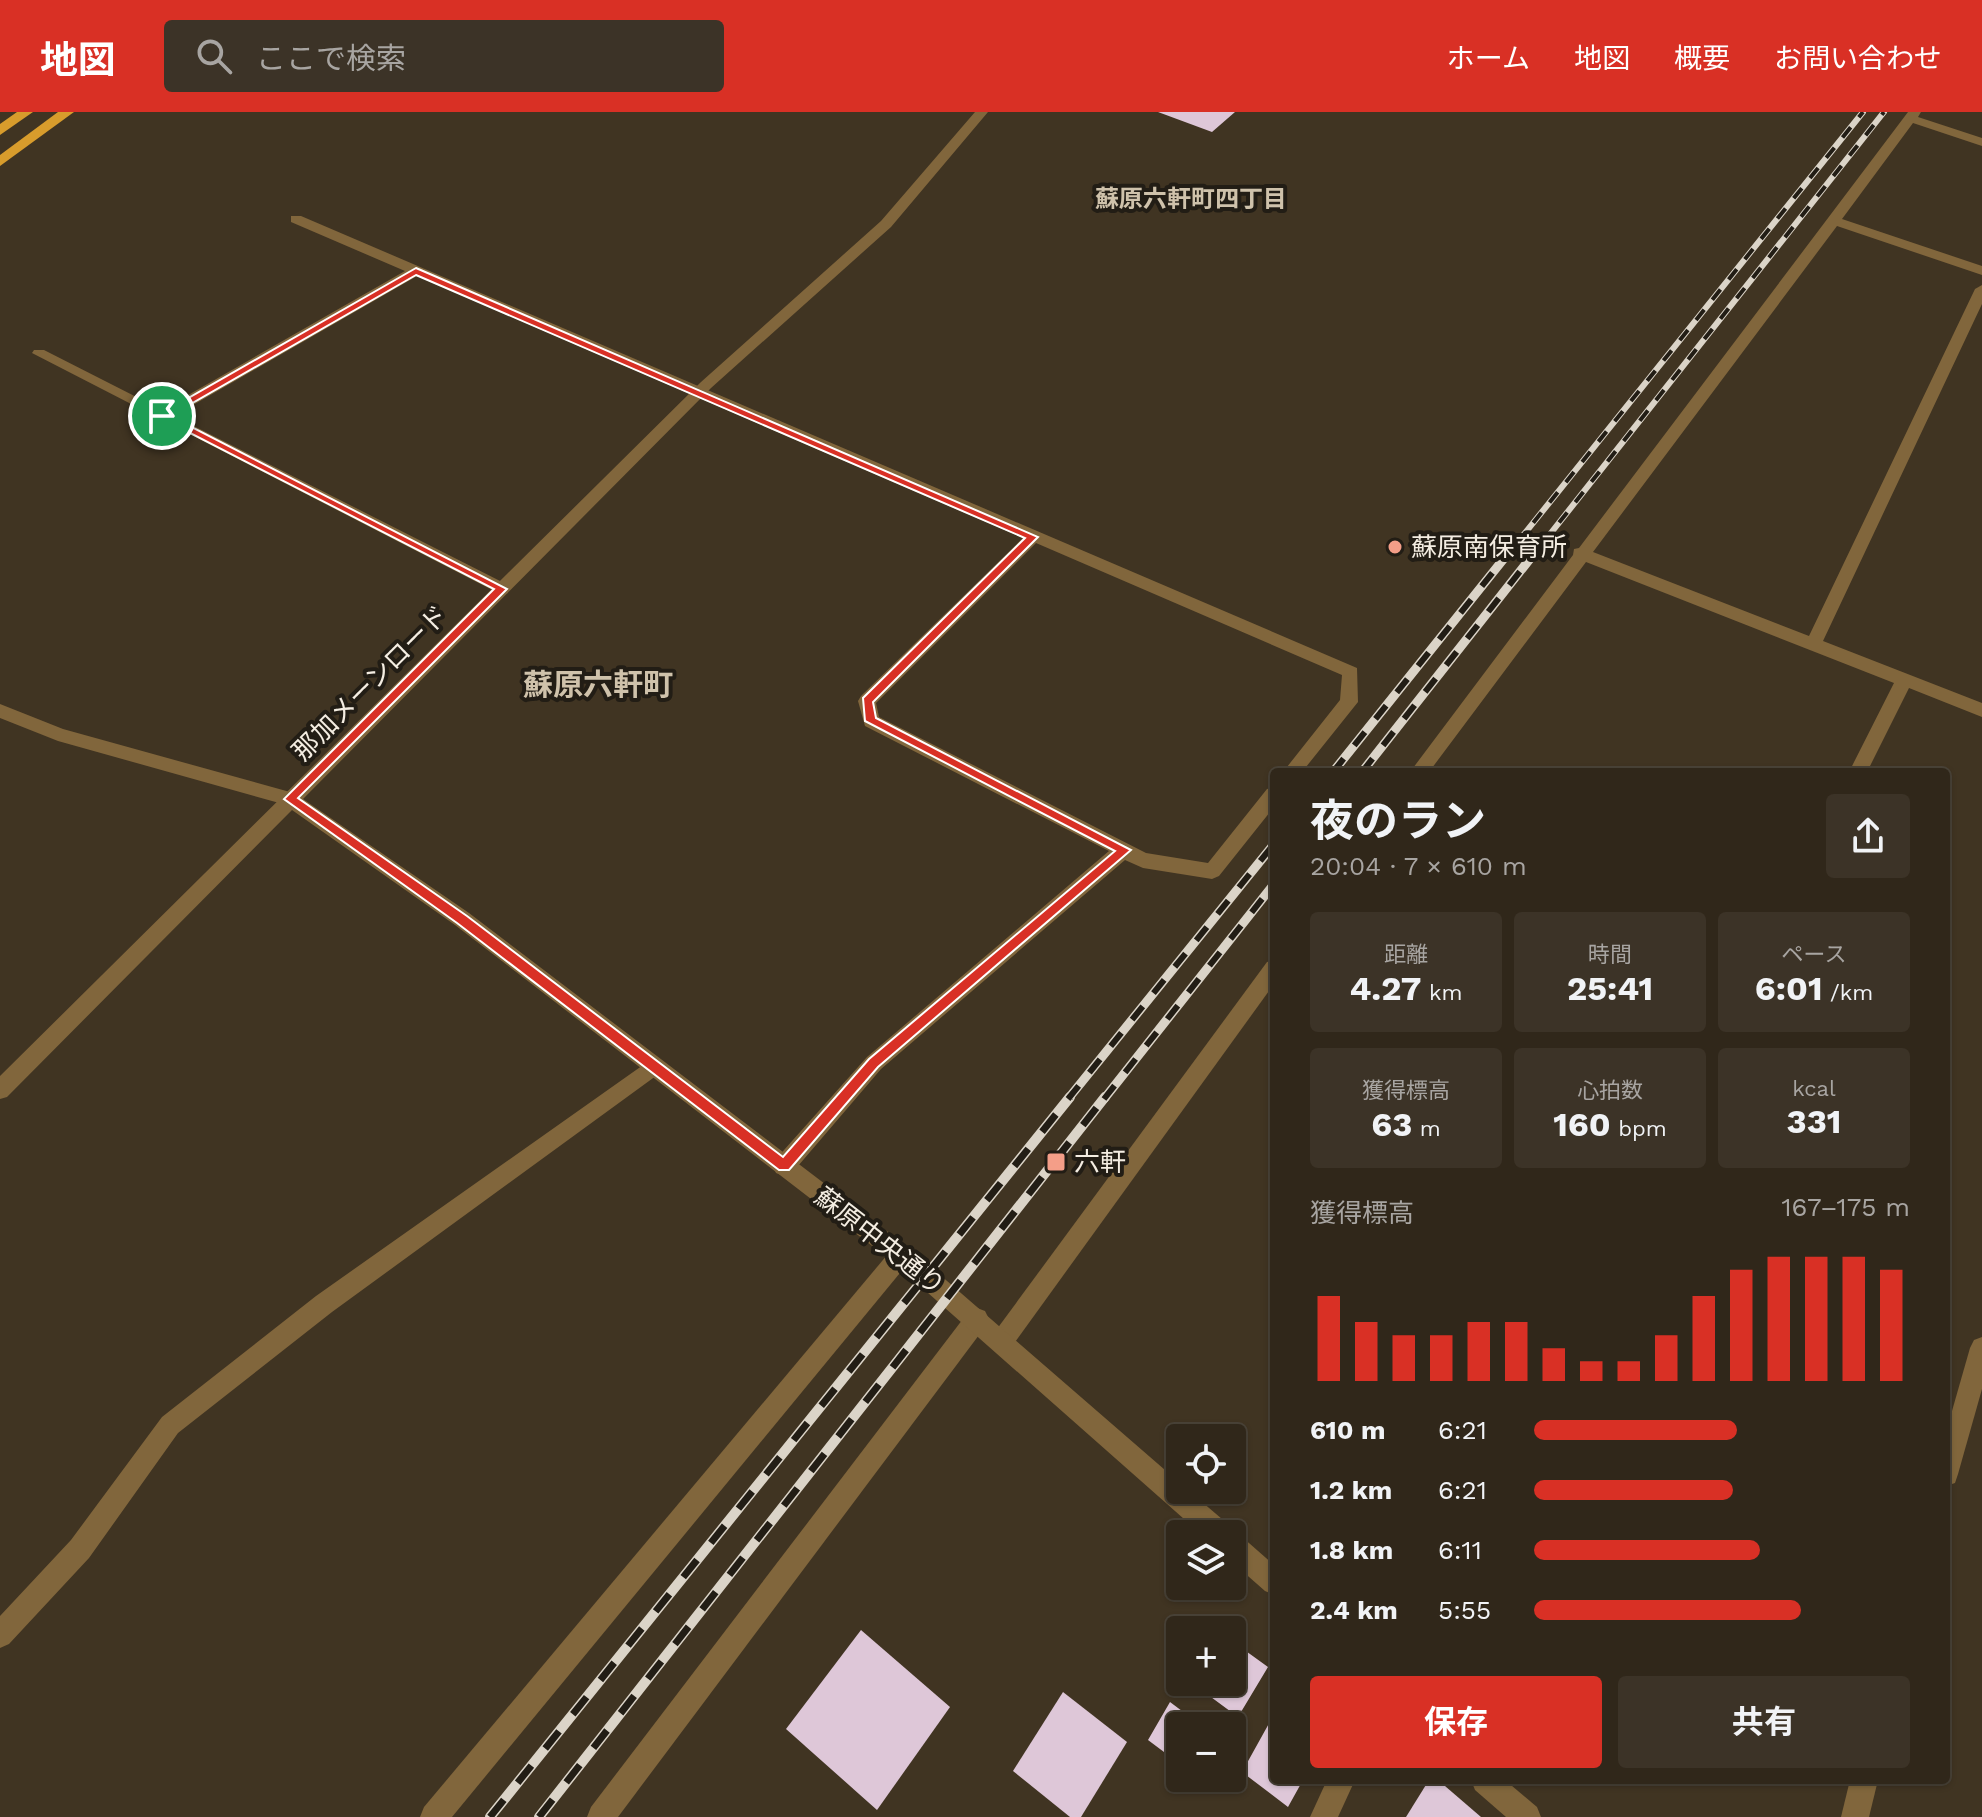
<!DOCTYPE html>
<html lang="ja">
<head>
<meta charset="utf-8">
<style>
	:root { --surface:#30271a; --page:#3c3327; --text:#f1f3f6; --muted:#a8a5a2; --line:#4b4439; --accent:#d93025 }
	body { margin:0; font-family:"Work Sans","Noto Sans JP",sans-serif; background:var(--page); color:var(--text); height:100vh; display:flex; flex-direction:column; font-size:30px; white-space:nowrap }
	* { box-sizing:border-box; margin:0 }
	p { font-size:26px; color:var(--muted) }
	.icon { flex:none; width:44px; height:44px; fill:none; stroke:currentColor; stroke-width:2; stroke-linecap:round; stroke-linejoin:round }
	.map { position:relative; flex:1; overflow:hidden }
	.drawer { position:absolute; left:1270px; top:656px; width:680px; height:1016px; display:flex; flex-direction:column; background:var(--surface); border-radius:8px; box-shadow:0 2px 6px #0004,0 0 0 2px var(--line) }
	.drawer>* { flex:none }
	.tools { position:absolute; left:1166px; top:1312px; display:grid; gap:16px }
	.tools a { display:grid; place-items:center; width:80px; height:80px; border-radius:8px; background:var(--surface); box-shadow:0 2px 6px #0004,0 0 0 2px var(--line); font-size:40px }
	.pin { position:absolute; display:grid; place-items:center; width:68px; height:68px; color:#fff; margin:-34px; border:4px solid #fff; border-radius:50%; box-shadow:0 2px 8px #0007 }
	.round { display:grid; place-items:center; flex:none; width:84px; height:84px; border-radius:8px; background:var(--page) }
	.overview { display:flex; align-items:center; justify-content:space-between; height:136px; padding:0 40px }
	h1 { font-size:44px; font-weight:700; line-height:60px }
	.stats { display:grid; grid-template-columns:repeat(3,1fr); gap:12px; height:136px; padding:8px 40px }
	.stats div { display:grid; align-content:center; border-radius:8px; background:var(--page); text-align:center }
	.stats b { font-size:34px; font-weight:700 }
	.stats small { font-size:22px; font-weight:400 }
	.stats p { font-size:22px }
	.chart { height:224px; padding:16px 40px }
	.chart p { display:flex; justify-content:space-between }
	.chart svg { width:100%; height:144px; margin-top:8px; stroke:var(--accent); stroke-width:6 }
	.action { display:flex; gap:16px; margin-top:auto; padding:16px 40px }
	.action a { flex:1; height:92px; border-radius:8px; background:var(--accent); color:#fff; font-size:32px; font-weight:700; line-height:92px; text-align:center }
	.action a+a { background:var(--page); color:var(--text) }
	ul { padding:0 40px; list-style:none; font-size:26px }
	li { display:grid; grid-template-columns:128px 96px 1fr; align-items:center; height:60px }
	li i { height:20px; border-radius:10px; background:var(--accent) }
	header { display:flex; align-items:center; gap:48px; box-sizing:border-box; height:112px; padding:0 40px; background:var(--accent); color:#fff }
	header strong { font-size:38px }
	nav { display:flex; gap:44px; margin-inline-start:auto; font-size:28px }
	.search { width:560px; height:72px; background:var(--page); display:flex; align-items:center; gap:20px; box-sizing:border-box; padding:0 28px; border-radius:8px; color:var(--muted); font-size:30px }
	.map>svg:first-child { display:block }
	.building { fill:#dec7d8 }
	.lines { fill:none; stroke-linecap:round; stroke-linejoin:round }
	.minor { fill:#81663c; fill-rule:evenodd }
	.tertiary { fill:#81663c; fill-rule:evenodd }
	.trunk { fill:#d89c2c; fill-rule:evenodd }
	.rail-far2-casing { stroke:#dbd4c8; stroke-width:6 }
	.rail-far1-casing { stroke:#dbd4c8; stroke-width:9 }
	.rail-casing { stroke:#dbd4c8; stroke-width:10 }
	.rail-far2 { stroke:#221d15; stroke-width:4; stroke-dasharray:13; stroke-linecap:butt }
	.rail-far1 { stroke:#221d15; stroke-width:6; stroke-dasharray:17; stroke-linecap:butt }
	.rail { stroke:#221d15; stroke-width:7; stroke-dasharray:22; stroke-linecap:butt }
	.route { fill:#d93025; stroke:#fff; stroke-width:2; fill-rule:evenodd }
	.poi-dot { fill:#f49e88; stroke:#221d15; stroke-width:3 }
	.labels { text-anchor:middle; stroke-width:8; stroke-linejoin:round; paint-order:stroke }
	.far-neighbourhood-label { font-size:24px; font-weight:bold; fill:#cfc2ab; stroke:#221d15 }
	.poi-label { font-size:26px; fill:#f4ede2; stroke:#221d15; text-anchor:start }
	.street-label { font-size:26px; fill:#f4ede2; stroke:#221d15 }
	.quarter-label { font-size:30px; font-weight:bold; fill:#cfc2ab; stroke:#221d15 }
</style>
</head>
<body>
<header>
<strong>地図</strong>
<div class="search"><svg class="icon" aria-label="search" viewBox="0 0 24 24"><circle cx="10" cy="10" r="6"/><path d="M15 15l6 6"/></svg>ここで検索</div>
<nav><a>ホーム</a><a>地図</a><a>概要</a><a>お問い合わせ</a></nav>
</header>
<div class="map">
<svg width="1982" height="1705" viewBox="0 0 1982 1705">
	<rect width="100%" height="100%" fill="#403422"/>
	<!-- building -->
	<g class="building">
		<polygon points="1158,0 1235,0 1212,20"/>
		<polygon points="861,1518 950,1595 877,1698 786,1617"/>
		<polygon points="1232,1529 1268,1555 1238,1605 1196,1574 1199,1570 1232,1570"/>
		<polygon points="1063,1580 1127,1630 1081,1705 1070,1705 1013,1659"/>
		<polygon points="1170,1590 1202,1614 1180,1614 1180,1652 1148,1628"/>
		<polygon points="1272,1606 1274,1668 1303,1668 1288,1695 1242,1660"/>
		<polygon points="1429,1668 1438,1668 1481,1705 1406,1705"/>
	</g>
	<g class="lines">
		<!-- minor -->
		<g class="minor">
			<polygon points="1908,0 1921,0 1918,5 1982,26 1982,34 1913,11 1842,107 1982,154 1982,163 1837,114 1593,440 1809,524 1975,177 1982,173 1982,192 1823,529 1982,591 1982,605 1909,576 1867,660 1849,660 1894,571 1586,450 1429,660 1410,660 1573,443 1574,437 1579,436"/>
			<polygon points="291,104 301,104 1357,556 1358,590 1302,660 1283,660 1340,588 1342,563 1036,431 876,591 879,605 1146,741 1208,751 1267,677 1274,675 1274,695 1219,764 1212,767 1143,756 1125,748 881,957 792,1061 784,1064 776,1061 773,1054 776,1047 867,945 1109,739 865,614 858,589 861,584 1023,426 417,164 174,304 508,473 508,481 502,483 32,241 34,238 44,238 162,298 405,159 291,110"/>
			<polygon points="0,592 63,617 290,680 299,687 290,694 58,629 0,606"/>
			<polygon points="1274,848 1274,872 1010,1237 1002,1240 994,1237 990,1229 994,1221 1267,850"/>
			<polygon points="653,946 660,949 663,955 660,961 332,1200 178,1321 89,1446 9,1532 0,1536 0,1504 71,1428 162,1305 316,1184"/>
			<polygon points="901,1133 909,1136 912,1143 909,1150 452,1705 420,1705 424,1695 893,1136"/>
			<polygon points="977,1196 985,1199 989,1207 985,1215 618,1705 587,1705 591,1695 969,1199"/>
			<polygon points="1982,1225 1982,1277 1958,1362 1955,1371 1946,1374 1946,1320 1970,1236 1974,1228"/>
			<polygon points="1327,1668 1355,1668 1338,1705 1310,1705"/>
			<polygon points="1850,1668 1878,1668 1869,1705 1841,1705"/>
		</g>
		<!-- tertiary -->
		<g class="tertiary">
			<polygon points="975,0 988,0 891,115 711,276 303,687 469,801 909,1136 1180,1371 1180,1378 1188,1378 1229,1413 1232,1421 1241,1424 1274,1453 1274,1483 1265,1479 1232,1450 1232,1422 1201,1422 893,1150 455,813 292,698 7,985 0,987 0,964 701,270 881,109"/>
			<polygon points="1471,1668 1505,1668 1537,1695 1541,1705 1506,1705 1475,1678"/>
		</g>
		<!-- trunk -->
		<g class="trunk">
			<polygon points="17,0 33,0 0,23 0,12"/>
			<polygon points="58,0 74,0 0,54 0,43"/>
		</g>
		<!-- rail-far2 casing -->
		<g class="rail-far2-casing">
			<g id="rail-far2">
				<polyline points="1517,431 1863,0"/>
				<polyline points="1543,431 1884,0"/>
			</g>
		</g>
		<!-- rail-far1 casing -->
		<g class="rail-far1-casing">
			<g id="rail-far1">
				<polyline points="1333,660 1518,429"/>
				<polyline points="1362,660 1544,429"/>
				<polyline points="1068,987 1274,732"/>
				<polyline points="1104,987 1274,772"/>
			</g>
		</g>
		<!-- rail casing -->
		<g class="rail-casing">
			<g id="rail">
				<polyline points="490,1705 1070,985"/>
				<polyline points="539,1705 1105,985"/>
			</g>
		</g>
		<!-- rail-far2 -->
		<use href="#rail-far2" class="rail-far2"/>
		<!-- rail-far1 -->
		<use href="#rail-far1" class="rail-far1"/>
		<!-- rail -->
		<use href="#rail" class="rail"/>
	</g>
	<!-- route -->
	<path class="route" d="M416 156 1038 425 873 590 876 606 1131 738 878 955 789 1058H779L457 811 284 687 494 477 157 304ZM416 163 1025 426 863 586 865 609 1115 739 869 947 783 1045 467 804 298 686 507 477 170 304Z"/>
	<!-- markers -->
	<g class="poi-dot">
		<circle cx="1395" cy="435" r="8"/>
		<rect x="1046" y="1040" width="20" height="20" rx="4"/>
	</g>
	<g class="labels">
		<!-- far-neighbourhood labels -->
		<g class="far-neighbourhood-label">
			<text x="1191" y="95">蘇原六軒町四丁目</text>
		</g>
		<!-- poi labels -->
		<g class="poi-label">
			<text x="1411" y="444">蘇原南保育所</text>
			<text x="1074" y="1059">六軒</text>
		</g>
		<!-- street labels -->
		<g class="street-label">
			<text transform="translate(370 571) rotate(-45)" y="9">那加メーンロード</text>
			<text transform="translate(880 1129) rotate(38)" y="9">蘇原中央通り</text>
		</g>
		<!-- quarter labels -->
		<g class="quarter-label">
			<text x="598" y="583">蘇原六軒町</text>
		</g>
	</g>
</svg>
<div class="tools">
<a><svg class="icon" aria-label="locate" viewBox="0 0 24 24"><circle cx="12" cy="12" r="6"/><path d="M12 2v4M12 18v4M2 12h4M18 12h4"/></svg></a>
<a><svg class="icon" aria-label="layers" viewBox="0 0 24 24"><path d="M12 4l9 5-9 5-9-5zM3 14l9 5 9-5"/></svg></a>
<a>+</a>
<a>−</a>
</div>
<div class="pin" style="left:162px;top:304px;background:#1e9e55"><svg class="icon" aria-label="arrive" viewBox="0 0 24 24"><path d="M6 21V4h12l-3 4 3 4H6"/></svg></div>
<section class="drawer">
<div class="overview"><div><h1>夜のラン</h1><p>20:04 · 7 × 610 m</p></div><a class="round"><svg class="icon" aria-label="share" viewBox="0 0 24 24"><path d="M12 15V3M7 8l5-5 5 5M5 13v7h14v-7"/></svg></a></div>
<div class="stats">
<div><p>距離</p><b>4.27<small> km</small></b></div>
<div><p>時間</p><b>25:41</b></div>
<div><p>ペース</p><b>6:01<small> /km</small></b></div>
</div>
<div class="stats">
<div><p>獲得標高</p><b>63<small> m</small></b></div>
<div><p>心拍数</p><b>160<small> bpm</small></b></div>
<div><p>kcal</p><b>331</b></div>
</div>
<div class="chart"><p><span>獲得標高</span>167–175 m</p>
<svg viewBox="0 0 160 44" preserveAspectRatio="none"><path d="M5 44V18M15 44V26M25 44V30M35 44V30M45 44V26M55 44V26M65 44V34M75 44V38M85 44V38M95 44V30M105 44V18M115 44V10M125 44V6M135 44V6M145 44V6M155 44V10"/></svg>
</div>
<ul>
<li><b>610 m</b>6:21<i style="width:54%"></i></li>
<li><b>1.2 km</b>6:21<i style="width:53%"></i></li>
<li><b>1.8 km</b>6:11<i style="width:60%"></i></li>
<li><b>2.4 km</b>5:55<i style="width:71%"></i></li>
</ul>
<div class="action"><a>保存</a><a>共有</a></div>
</section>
</div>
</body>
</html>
